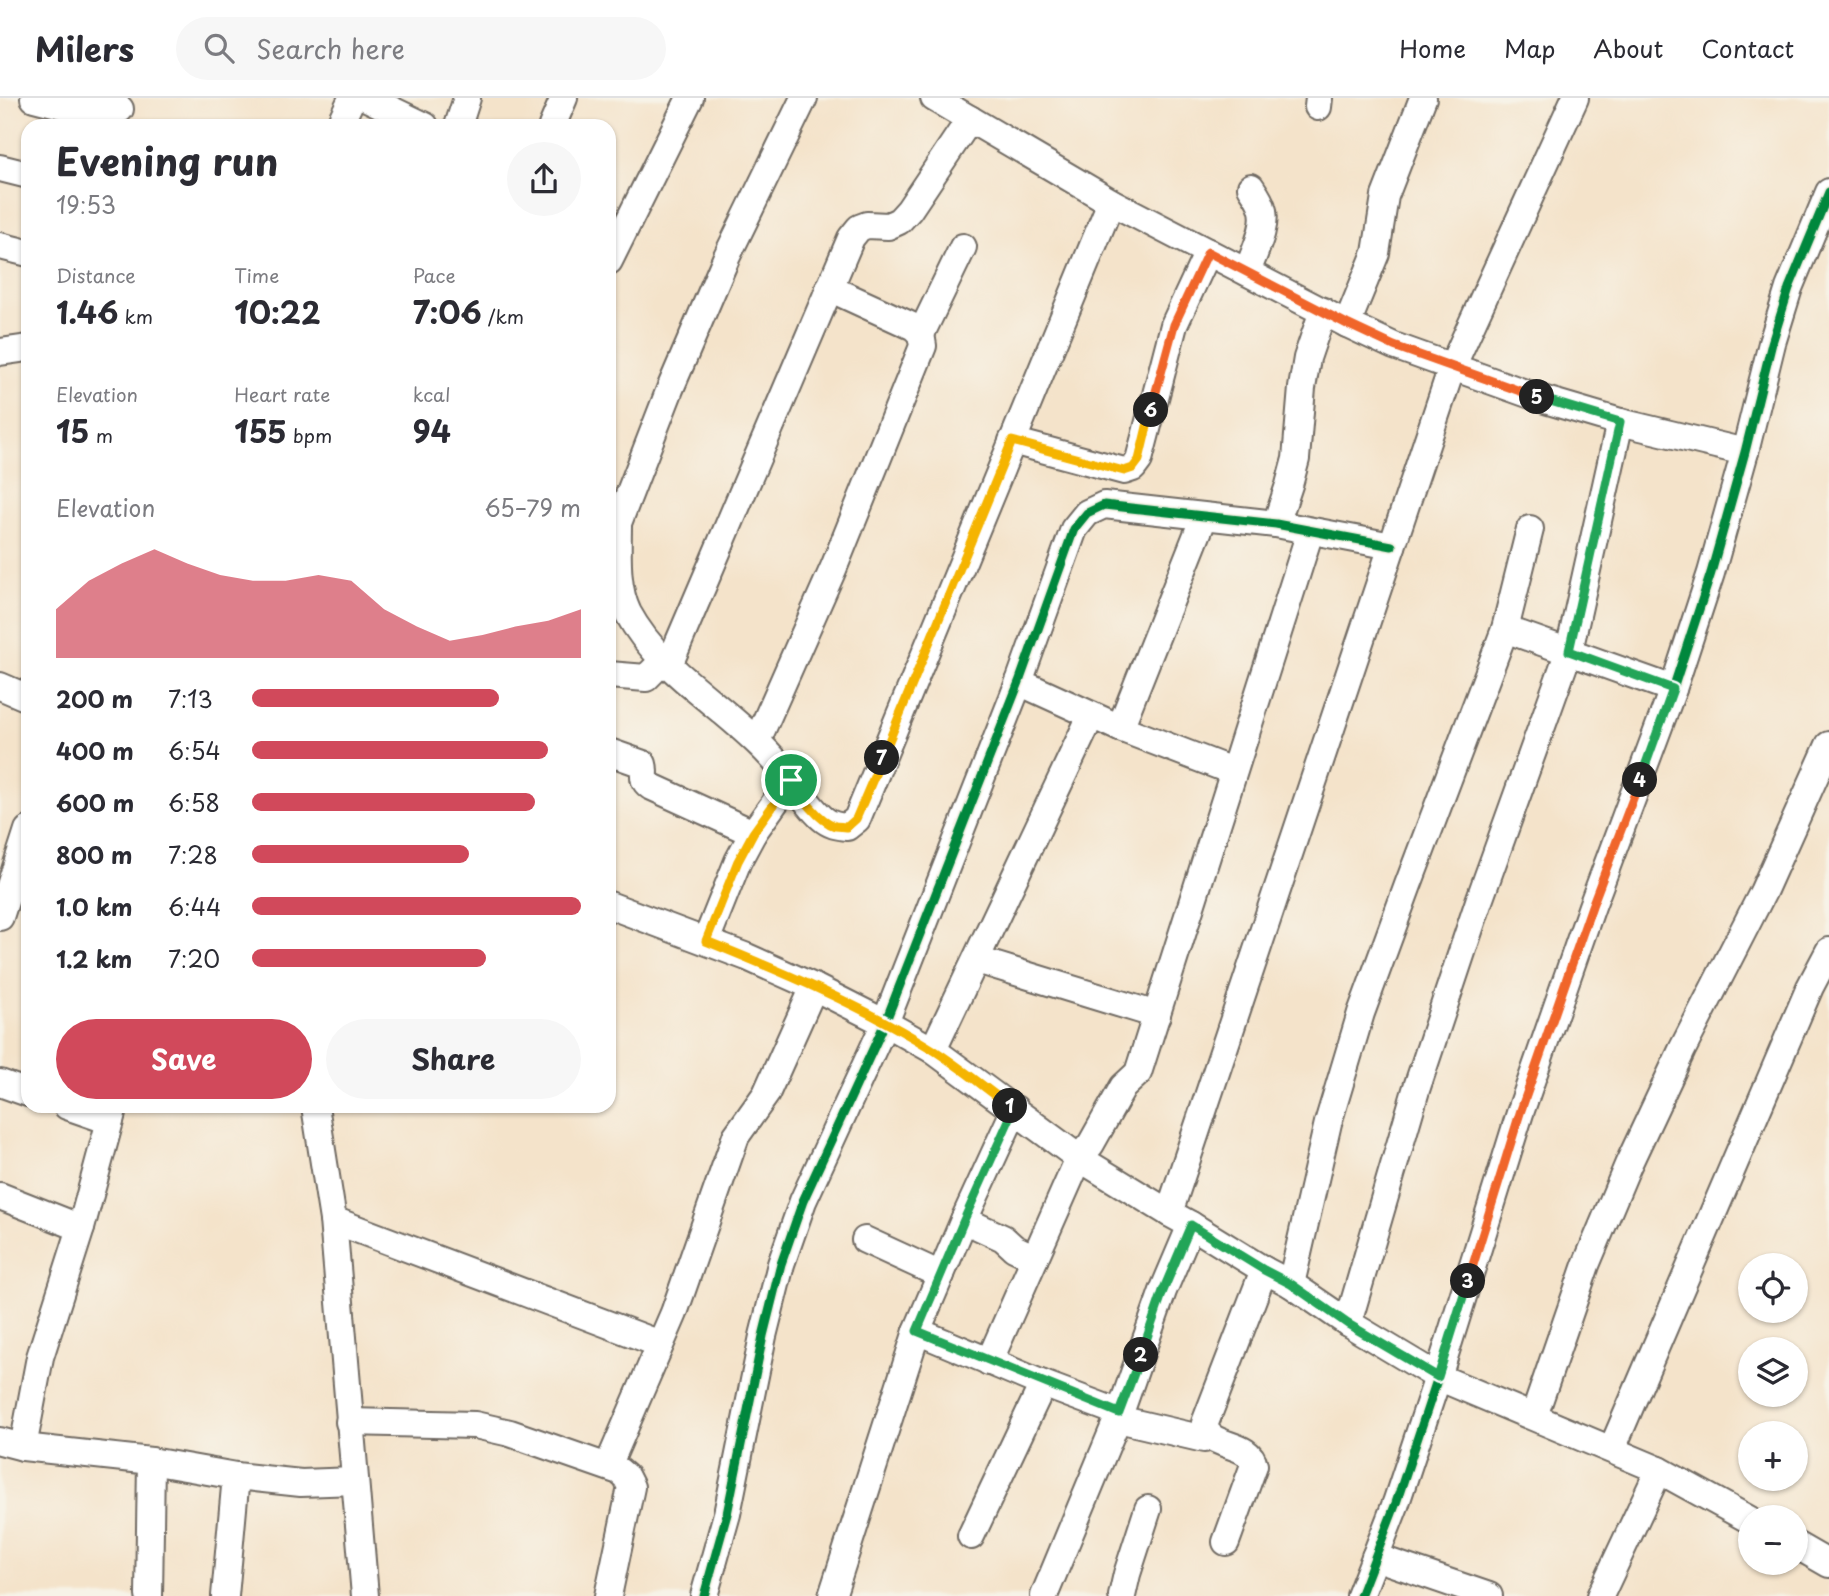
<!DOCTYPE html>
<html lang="en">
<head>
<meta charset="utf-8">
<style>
	:root { --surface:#fff; --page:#f7f7f7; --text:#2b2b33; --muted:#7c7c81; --line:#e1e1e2; --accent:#d1495b }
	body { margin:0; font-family:"Playpen Sans",sans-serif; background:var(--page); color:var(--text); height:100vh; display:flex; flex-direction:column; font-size:26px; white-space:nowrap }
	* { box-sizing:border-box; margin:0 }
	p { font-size:23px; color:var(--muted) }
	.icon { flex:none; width:38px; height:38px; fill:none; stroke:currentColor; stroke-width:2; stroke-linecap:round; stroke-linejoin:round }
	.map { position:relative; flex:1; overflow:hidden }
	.side { position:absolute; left:21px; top:21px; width:595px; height:994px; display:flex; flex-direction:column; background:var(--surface); border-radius:21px; box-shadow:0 2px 5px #0004 }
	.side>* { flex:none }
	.tools { position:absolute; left:1738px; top:1155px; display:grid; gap:14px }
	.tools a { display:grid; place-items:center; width:70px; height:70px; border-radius:50%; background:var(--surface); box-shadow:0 2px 5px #0004; font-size:35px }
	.pin { position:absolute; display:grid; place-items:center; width:60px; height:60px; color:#fff; margin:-30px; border:4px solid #fff; border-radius:50%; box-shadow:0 2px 7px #0007 }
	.km { position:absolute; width:35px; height:35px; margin:-18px; border-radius:50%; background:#222; color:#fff; font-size:19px; line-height:35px; text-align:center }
	.round { display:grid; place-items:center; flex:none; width:74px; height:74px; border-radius:37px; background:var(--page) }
	.head { display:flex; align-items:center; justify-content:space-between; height:119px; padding:0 35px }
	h1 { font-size:38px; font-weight:700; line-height:52px }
	.figures { display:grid; grid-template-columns:repeat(3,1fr); gap:10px; height:119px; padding:7px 35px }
	.figures div { display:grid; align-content:center }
	.figures b { font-size:30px; font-weight:700 }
	.figures small { font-size:19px; font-weight:400 }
	.figures p { font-size:19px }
	.chart { height:196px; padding:14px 35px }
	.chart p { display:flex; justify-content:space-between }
	.chart svg { width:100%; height:126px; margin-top:7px; fill:var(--accent); opacity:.7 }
	.cta { display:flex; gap:14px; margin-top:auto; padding:14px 35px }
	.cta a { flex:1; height:80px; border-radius:42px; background:var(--accent); color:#fff; font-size:28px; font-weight:700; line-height:80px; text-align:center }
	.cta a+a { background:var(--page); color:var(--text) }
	ul { padding:0 35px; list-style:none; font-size:23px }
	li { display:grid; grid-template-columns:112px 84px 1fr; align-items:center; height:52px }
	li i { height:18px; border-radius:9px; background:var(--accent) }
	header { display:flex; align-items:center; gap:42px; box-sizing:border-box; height:98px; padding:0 35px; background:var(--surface); border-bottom:2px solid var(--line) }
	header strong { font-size:33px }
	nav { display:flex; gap:38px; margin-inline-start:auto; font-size:24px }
	.search { width:490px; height:63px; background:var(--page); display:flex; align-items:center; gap:18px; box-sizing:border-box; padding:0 24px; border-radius:38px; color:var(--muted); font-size:26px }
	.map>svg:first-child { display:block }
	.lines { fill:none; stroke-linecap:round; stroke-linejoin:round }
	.minor-casing { stroke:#716b63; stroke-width:30 }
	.minor { stroke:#fff; stroke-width:26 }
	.cycleway-casing { stroke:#f7f3e8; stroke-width:13 }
	.cycleway { stroke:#00873e; stroke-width:9 }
	.split-1-casing { stroke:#fff; stroke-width:14 }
	.split-2-casing { stroke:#fff; stroke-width:14 }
	.split-3-casing { stroke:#fff; stroke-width:14 }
	.split-4-casing { stroke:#fff; stroke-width:14 }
	.split-5-casing { stroke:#fff; stroke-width:14 }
	.split-6-casing { stroke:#fff; stroke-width:14 }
	.split-7-casing { stroke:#fff; stroke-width:14 }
	.split-8-casing { stroke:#fff; stroke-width:14 }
	.split-1 { stroke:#f5b400; stroke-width:9 }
	.split-2 { stroke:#22a559; stroke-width:9 }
	.split-3 { stroke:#22a559; stroke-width:9 }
	.split-4 { stroke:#f0652b; stroke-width:9 }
	.split-5 { stroke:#22a559; stroke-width:9 }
	.split-6 { stroke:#f0652b; stroke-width:9 }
	.split-7 { stroke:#f5b400; stroke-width:9 }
	.split-8 { stroke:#f5b400; stroke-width:9 }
</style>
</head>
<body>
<header>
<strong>Milers</strong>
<div class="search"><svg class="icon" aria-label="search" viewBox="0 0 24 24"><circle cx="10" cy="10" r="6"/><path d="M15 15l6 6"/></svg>Search here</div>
<nav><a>Home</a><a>Map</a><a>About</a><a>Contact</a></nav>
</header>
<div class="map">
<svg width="1829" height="1498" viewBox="0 0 1829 1498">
	<rect width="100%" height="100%" fill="#f7f3e8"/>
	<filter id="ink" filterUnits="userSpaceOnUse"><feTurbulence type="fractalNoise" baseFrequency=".0143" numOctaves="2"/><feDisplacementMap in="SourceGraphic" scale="14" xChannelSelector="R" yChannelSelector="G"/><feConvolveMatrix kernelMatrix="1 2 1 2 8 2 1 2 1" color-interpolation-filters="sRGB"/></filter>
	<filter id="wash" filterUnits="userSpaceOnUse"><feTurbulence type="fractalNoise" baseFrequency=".00686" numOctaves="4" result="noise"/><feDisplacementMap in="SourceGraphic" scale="28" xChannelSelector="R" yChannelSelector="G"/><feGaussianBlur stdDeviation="1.57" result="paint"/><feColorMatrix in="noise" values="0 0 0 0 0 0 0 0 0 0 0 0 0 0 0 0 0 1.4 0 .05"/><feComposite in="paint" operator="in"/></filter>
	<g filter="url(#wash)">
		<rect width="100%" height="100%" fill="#f4e3ca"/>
	</g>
	<g filter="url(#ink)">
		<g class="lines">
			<!-- minor casing -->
			<g class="minor-casing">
				<g id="minor">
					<polyline points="34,0 65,8 120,11"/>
					<polyline points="367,0 425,28"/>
					<polyline points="934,0 1111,104 1347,226 1394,248 1542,301 1620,324 1745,354"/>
					<polyline points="1318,9 1319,0"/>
					<polyline points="339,28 352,0"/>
					<polyline points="458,28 467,0"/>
					<polyline points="552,28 564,0"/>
					<polyline points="0,70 28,77"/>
					<polyline points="0,148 28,155"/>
					<polyline points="609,163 690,0"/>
					<path d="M1247 174C1253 157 1269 127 1262 109 1260 102 1255 95 1251 89"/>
					<polyline points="1347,226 1376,155 1385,98 1423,0"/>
					<polyline points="921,236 963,149"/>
					<polyline points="0,254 28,250"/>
					<polyline points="1012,343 1124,373 1133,370 1139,362 1174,227 1208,154"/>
					<path d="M609 424 618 425C618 453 615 489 628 515 657 569 713 601 756 643 769 655 781 669 792 683 801 696 810 709 822 720 830 727 837 728 847 729L857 721 1111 104"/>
					<polyline points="618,425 670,291 727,158 804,0"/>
					<polyline points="1276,426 1289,387 1296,361 1302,290 1307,260 1323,213"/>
					<polyline points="1505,531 1673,591"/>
					<polyline points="669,567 851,140 859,130 867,127 888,128 899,123 909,112 970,21"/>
					<polyline points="609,577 646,580 664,562"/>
					<polyline points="1019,584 1120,630 1232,673"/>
					<polyline points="0,588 28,600"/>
					<polyline points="1120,630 1204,419"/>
					<polyline points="757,643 834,469 923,248 921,236 914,229 829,190"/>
					<path d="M609 654 643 666C646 675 640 681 650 688L753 735"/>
					<polyline points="609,807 747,859 814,889 885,925 933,952 1079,1060 1169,1115 1191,1127 1264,1172 1291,1186 1348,1225 1438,1279 1659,1372 1750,1422"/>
					<polyline points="0,819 28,732"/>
					<polyline points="706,843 738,763 753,735 791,682"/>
					<polyline points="977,862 1157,917"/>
					<polyline points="933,952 1091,618"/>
					<polyline points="0,985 28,995"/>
					<polyline points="67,1008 110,1023"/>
					<polyline points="315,1008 333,1122 365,1498"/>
					<polyline points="0,1098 81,1130"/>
					<polyline points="1169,1115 1452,269 1575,0"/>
					<polyline points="333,1122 660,1246"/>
					<polyline points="964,1122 1003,1140 1014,1150 1035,1160"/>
					<polyline points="865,1142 941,1177"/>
					<polyline points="1291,1186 1328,1025 1361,915 1408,787 1505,531 1530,431"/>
					<polyline points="1348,1225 1416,992 1479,803 1569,553 1620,324"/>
					<polyline points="917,1233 1043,1286 1120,1315 1118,1321 1204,1341"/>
					<polyline points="989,1264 1079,1060 1091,1046 1123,989 1138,975 1310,434"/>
					<polyline points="1534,1318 1586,1167 1628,1067 1682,952 1763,794 1829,647"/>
					<polyline points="349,1324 475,1327 510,1335 619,1373 626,1379 631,1389 608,1498"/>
					<polyline points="0,1343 23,1349 151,1363 236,1378 301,1385 355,1383"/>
					<polyline points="23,1349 40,1259 81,1130 114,1008"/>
					<polyline points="1612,1351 1810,889 1829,853"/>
					<polyline points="608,1368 674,1215 736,1038 766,996 814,889"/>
					<polyline points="971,1438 1043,1286"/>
					<path d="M1226 1444 1254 1367C1250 1342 1204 1351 1205 1325L1264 1172"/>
					<polyline points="1796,1447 1829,1466"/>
					<polyline points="1375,1459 1489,1498"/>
					<polyline points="149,1498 151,1363"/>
					<polyline points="225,1498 236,1378"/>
					<polyline points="704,1498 727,1416 763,1238 781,1166 803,1103 885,925 1019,584 1074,431 1087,415 1104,407 1276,426 1392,448"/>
					<polyline points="832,1498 917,1233 964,1122 1015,1011"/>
					<polyline points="1044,1498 1120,1315 1163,1193 1191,1127"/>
					<polyline points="1122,1498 1127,1476 1148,1411"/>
					<polyline points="1360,1498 1396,1405 1438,1279 1520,1015 1592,808 1673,591 1711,475 1745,354 1772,245 1789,190 1829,94"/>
					<polyline points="1600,1498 1659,1372"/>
				</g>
			</g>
			<!-- minor -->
			<use href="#minor" class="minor"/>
			<!-- cycleway casing -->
			<g class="cycleway-casing">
				<g id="cycleway">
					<polyline points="704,1498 727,1416 763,1238 781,1166 803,1103 885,925 1019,584 1074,431 1087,415 1104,407 1276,426 1392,448"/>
					<polyline points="1360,1498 1396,1405 1438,1279 1520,1015 1592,808 1673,591 1711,475 1745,354 1772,245 1789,190 1829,94"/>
				</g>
			</g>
			<!-- cycleway -->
			<use href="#cycleway" class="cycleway"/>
		</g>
	</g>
	<g class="lines" filter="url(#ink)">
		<!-- split-1 casing -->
		<g class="split-1-casing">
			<path id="split-1" d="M791 682 753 735 738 763 706 843C783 874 861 907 932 951 959 968 984 989 1010 1008"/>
		</g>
		<!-- split-2 casing -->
		<g class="split-2-casing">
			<polyline id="split-2" points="1010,1008 1014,1011 964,1122 917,1233 1119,1315 1141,1257"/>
		</g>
		<!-- split-3 casing -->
		<g class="split-3-casing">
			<polyline id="split-3" points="1141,1257 1163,1193 1191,1127 1264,1172 1291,1186 1348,1226 1438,1279 1468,1183"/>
		</g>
		<!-- split-4 casing -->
		<g class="split-4-casing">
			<polyline id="split-4" points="1468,1183 1520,1015 1592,808 1640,682"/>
		</g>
		<!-- split-5 casing -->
		<g class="split-5-casing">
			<polyline id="split-5" points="1537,299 1620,324 1569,553 1673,591 1640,682"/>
		</g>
		<!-- split-6 casing -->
		<g class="split-6-casing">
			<polyline id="split-6" points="1151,312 1174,227 1208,154 1347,226 1394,248 1537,299"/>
		</g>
		<!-- split-7 casing -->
		<g class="split-7-casing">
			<polyline id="split-7" points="882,660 1012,343 1124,373 1133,370 1139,362 1151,312"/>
		</g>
		<!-- split-8 casing -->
		<g class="split-8-casing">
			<path id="split-8" d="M791 682C801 697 817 722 835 728 836 728 846 729 847 729L856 721 882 660"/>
		</g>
		<!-- split-1 -->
		<use href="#split-1" class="split-1"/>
		<!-- split-2 -->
		<use href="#split-2" class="split-2"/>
		<!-- split-3 -->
		<use href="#split-3" class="split-3"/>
		<!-- split-4 -->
		<use href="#split-4" class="split-4"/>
		<!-- split-5 -->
		<use href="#split-5" class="split-5"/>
		<!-- split-6 -->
		<use href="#split-6" class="split-6"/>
		<!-- split-7 -->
		<use href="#split-7" class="split-7"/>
		<!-- split-8 -->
		<use href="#split-8" class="split-8"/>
	</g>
</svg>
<div class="tools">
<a><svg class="icon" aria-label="locate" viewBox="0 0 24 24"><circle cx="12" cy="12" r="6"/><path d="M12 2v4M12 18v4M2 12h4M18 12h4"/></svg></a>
<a><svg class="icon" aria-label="layers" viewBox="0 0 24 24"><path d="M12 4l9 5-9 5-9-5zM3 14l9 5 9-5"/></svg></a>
<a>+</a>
<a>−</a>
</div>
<div class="pin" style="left:791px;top:682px;background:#1e9e55"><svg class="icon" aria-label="arrive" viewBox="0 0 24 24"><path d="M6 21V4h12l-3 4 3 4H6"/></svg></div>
<b class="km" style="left:1010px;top:1008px">1</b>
<b class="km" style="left:1141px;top:1257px">2</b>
<b class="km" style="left:1468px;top:1183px">3</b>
<b class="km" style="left:1640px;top:682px">4</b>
<b class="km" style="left:1537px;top:299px">5</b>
<b class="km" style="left:1151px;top:312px">6</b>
<b class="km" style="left:882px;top:660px">7</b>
<section class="side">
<div class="head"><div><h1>Evening run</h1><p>19:53</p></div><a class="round"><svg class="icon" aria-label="share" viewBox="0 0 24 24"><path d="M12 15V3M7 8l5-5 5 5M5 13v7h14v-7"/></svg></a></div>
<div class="figures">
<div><p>Distance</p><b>1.46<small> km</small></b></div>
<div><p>Time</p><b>10:22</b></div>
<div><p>Pace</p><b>7:06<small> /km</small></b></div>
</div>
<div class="figures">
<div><p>Elevation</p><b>15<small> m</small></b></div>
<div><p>Heart rate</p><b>155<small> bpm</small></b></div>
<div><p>kcal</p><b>94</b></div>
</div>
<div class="chart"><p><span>Elevation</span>65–79 m</p>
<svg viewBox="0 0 160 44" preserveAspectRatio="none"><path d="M0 44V27L10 17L20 11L30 6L40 11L50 15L60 17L70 17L80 15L90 17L100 27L110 33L120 38L130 36L140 33L150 31L160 27V44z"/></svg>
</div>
<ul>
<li><b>200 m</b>7:13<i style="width:75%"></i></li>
<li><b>400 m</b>6:54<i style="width:90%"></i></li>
<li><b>600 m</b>6:58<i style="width:86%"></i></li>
<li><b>800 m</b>7:28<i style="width:66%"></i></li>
<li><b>1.0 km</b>6:44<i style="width:100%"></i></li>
<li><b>1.2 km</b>7:20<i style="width:71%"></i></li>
</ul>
<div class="cta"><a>Save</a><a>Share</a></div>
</section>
</div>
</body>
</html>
